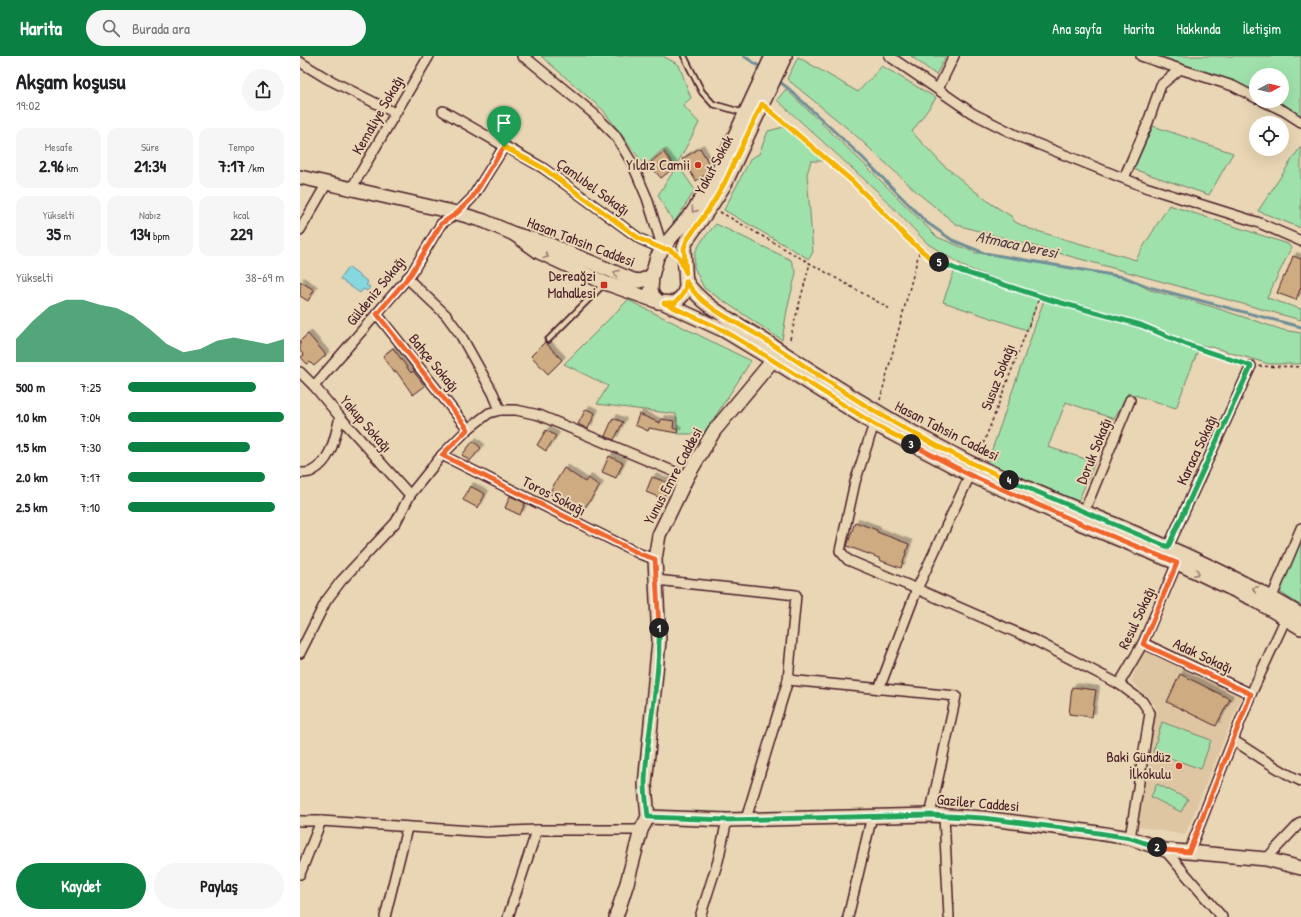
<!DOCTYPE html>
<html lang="tr">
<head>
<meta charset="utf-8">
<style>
	:root { --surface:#fff; --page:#f6f6f6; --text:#202124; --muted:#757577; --accent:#0b8043 }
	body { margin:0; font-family:"Patrick Hand",sans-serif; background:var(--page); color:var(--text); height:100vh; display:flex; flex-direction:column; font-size:15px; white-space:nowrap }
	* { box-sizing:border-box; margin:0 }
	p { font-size:13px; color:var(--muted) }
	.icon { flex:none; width:22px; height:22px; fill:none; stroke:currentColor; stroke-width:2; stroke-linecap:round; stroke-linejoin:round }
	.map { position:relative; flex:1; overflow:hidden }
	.panel { display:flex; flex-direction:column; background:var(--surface); width:300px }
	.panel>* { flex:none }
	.needle { width:26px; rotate:83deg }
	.fabs { position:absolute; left:949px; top:12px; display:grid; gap:8px }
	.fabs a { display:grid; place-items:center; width:40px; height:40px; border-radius:50%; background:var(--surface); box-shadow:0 4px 16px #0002; font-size:20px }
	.pin { position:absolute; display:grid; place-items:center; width:34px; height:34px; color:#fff; margin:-41px -17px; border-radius:50% 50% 50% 0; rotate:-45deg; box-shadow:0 0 4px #0007 }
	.pin .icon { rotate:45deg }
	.km { position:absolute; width:20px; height:20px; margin:-10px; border-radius:50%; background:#222; color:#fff; font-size:11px; line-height:20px; text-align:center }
	.round { display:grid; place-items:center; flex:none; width:42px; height:42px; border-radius:21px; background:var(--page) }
	.summary { display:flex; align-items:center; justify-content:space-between; height:68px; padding:0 16px }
	h1 { font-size:22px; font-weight:700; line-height:30px }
	.stats { display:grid; grid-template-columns:repeat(3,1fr); gap:6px; height:68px; padding:4px 16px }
	.stats div { display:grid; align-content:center; border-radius:10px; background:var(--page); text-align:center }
	.stats b { font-size:17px; font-weight:700 }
	.stats small { font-size:11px; font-weight:400 }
	.stats p { font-size:11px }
	.chart { height:112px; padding:8px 16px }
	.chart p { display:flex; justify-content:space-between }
	.chart svg { width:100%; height:72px; margin-top:4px; fill:var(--accent); opacity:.7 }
	.cta { display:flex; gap:8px; margin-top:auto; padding:8px 16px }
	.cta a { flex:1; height:46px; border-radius:24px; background:var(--accent); color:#fff; font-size:16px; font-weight:700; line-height:46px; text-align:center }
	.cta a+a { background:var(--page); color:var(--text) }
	ul { padding:0 16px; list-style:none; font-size:13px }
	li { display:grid; grid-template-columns:64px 48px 1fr; align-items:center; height:30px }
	li i { height:10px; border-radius:5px; background:var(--accent) }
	header { display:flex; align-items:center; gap:24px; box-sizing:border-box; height:56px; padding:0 20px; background:var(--accent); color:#fff }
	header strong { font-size:19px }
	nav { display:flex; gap:22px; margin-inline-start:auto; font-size:14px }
	.search { width:280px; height:36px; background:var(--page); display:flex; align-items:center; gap:10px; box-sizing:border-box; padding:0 14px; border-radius:22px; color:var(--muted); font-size:15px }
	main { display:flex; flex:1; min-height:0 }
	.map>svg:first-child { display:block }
	.built { fill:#dec6a3 }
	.green { fill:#9fe1ab; stroke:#74806b }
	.water { fill:#86d8df; stroke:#6e8e97 }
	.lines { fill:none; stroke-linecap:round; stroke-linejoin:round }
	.stream { stroke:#6e8e97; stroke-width:3 }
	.building { fill:#ceab81; stroke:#4a1f2b; filter:url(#shadow) }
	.lane-casing { stroke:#4a1f2b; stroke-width:8 }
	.street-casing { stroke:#4a1f2b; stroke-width:12 }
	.secondary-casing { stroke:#4a1f2b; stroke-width:16 }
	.path { stroke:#4a1f2b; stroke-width:1.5; stroke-dasharray:3 3; stroke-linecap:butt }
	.lane { stroke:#e9d6b4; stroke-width:4.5 }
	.street { stroke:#e9d6b4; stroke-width:9 }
	.secondary { stroke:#e9d6b4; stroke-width:13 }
	.oneway { stroke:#9a7a70 }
	.split-1-casing { stroke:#fff; stroke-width:8 }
	.split-2-casing { stroke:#fff; stroke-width:8 }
	.split-3-casing { stroke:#fff; stroke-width:8 }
	.split-4-casing { stroke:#fff; stroke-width:8 }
	.split-5-casing { stroke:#fff; stroke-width:8 }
	.split-6-casing { stroke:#fff; stroke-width:8 }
	.split-1 { stroke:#f0652b; stroke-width:5 }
	.split-2 { stroke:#22a559; stroke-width:5 }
	.split-3 { stroke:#f0652b; stroke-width:5 }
	.split-4 { stroke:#f5b400; stroke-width:5 }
	.split-5 { stroke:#22a559; stroke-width:5 }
	.split-6 { stroke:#f5b400; stroke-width:5 }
	.poi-dot { fill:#c8321e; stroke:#e9d6b4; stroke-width:1.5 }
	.labels { text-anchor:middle; stroke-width:4; stroke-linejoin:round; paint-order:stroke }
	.street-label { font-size:15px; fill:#4a1f2b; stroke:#e9d6b4 }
	.poi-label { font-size:15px; fill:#4a1f2b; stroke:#e9d6b4; text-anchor:end }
	.water-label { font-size:16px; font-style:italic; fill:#533b46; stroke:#e9d6b4 }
</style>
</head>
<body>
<header>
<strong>Harita</strong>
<div class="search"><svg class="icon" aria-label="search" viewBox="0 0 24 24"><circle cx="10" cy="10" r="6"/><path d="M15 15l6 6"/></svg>Burada ara</div>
<nav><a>Ana sayfa</a><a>Harita</a><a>Hakkında</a><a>İletişim</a></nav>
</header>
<main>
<section class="panel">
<div class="summary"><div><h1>Akşam koşusu</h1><p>19:02</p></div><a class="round"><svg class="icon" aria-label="share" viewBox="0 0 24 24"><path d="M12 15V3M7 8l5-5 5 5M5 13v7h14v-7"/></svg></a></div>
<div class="stats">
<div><p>Mesafe</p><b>2.96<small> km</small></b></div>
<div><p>Süre</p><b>21:34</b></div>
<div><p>Tempo</p><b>7:17<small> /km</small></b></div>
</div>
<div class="stats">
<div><p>Yükselti</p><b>35<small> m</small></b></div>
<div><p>Nabız</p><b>134<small> bpm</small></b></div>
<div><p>kcal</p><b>229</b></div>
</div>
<div class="chart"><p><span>Yükselti</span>38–69 m</p>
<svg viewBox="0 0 160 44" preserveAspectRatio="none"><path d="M0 44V30L10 19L20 10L30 6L40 6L50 9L60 11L70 16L80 24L90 33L100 38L110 36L120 31L130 29L140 31L150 33L160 30V44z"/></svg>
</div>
<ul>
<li><b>500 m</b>7:25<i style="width:82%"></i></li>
<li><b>1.0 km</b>7:04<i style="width:100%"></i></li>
<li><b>1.5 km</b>7:30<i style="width:78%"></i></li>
<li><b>2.0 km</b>7:17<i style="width:88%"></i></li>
<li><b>2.5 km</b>7:10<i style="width:94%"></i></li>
</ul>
<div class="cta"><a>Kaydet</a><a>Paylaş</a></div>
</section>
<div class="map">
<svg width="1001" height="861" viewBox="0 0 1001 861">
	<defs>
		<filter id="shadow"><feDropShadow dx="3.5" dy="-3.5" stdDeviation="0" flood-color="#0004"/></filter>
	</defs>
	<rect width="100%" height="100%" fill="#e9d6b4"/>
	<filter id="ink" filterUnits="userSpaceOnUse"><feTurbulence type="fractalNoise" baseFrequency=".025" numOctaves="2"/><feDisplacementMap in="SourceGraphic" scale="8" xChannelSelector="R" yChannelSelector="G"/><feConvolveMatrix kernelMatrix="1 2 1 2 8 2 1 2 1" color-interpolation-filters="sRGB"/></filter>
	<g filter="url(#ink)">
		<!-- built -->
		<polygon class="built" points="845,593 942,639 885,779 835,770 855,649 831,625"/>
		<!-- green -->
		<g class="green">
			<polygon points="241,0 363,0 379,9 391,42 383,49 399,67 377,108 395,134 374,167 358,139 373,116 377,113 363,93 345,110 303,54"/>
			<polygon points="611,0 646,0 636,19"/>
			<polygon points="857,0 1001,0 1001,60 972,45 982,45 982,19 956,19 956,37 931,24"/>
			<polygon points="498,1 558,36 582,10 636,42 612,76 642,108 676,136 693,149 711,160 715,166 730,173 836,204 839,198 869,149 988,188 991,192 967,242 1001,253 1001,264 657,169 618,137 552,76 487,23"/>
			<polygon points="486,33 564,108 637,181 676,197 688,197 824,221 850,234 910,250 983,274 1001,277 1001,308 969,308 915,292 900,289 876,352 828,337 814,363 766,346 748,391 795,406 777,448 686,411 744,244 819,263 740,240 727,274 643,246 655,213 729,236 667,212 628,188 576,134 477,44"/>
			<polygon points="853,70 933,97 909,139 833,113"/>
			<polygon points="484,71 528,105 511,105 507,118 513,196 509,203 424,154 451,102 459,98 468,75"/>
			<polygon points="1001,90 1001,172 958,155"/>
			<polygon points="416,168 491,204 496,217 487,254 482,284 404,232 394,211 395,196 403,183"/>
			<polygon points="328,244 451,305 404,378 378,378 376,358 297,348 308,330 264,308"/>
			<polygon points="1001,479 1001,550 980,536 979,529"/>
			<polygon points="862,666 911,684 901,713 853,696"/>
			<polygon points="857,728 888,743 881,756 851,741"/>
		</g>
		<!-- water -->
		<polygon class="water" points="48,211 68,226 66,229 70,231 67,235 63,233 60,237 40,223"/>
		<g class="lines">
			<!-- stream -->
			<g class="stream">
				<polyline points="444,0 463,13"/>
				<polyline points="477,24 488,32 563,102 626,166 652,184 684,197 824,221 849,231 1001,271"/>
			</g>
		</g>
		<!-- building -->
		<g class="building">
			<polygon points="400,92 411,111 408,117 396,125 382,103"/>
			<polygon points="363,96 375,111 361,122 353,113 355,112 351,106"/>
			<polygon points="993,200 1001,203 1001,231 996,244 977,237 984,220 985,221"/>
			<polygon points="0,225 14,234 8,245 0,240"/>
			<polygon points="8,278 26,299 14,310 10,306 7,308 1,301 4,299 0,295 0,285"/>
			<polygon points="245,286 262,304 248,318 231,300"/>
			<polygon points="93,292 111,317 113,315 125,330 113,339 96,315 94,316 83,300"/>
			<polygon points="286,353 295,357 288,373 278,368"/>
			<polygon points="339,358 360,367 361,363 374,365 373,372 378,374 377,377 349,372 348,375 335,369"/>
			<polygon points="313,362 323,366 314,384 305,380"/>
			<polygon points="246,374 256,380 246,395 237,389"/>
			<polygon points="173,385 181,392 170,405 162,399"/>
			<polygon points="309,400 323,407 316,422 302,416"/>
			<polygon points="264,412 285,426 288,422 300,430 283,454 264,441 261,444 249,437"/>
			<polygon points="352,421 369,427 363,443 346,436"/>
			<polygon points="170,430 185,438 178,452 163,444"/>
			<polygon points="210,440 225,447 220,459 205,452"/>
			<polygon points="555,466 577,474 577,476 609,488 601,512 579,504 579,502 547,490"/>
			<polygon points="880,618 930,643 916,670 867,646"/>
			<polygon points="772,631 796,634 792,661 769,658"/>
		</g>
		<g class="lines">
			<!-- lane casing -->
			<g class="lane-casing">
				<g id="lane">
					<polyline points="384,0 402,36 413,48 444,57"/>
					<polyline points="248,284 304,228"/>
				</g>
			</g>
			<!-- street casing -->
			<g class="street-casing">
				<g id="street">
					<polyline points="222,0 230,5 294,58 315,79 332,107 347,142 363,193"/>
					<polyline points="589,0 672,57 720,81 845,131 957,166 1001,185"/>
					<polyline points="841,0 880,13"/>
					<polyline points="0,6 26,22 95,57"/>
					<polyline points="638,33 654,0"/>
					<polyline points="963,45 984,55 1001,66"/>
					<polyline points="143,55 243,112 340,183 363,193"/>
					<polyline points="824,122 847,69 861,29 880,13 933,30 956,42"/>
					<polyline points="51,133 129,0"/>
					<polyline points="0,174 27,127"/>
					<polyline points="107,222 146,259 160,278 193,337 200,354"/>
					<polyline points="77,258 168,373"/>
					<polyline points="0,316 14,330 40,361 110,439"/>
					<polyline points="14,330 111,218 141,168 157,157 172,142 204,91"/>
					<polyline points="574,368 555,426 540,495 548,504 617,533 736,585 819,628 842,645 850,657 830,782"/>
					<polyline points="142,399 340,498 355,503"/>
					<path d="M0 417C4 417 9 417 12 415 32 405 35 380 40 361"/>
					<polyline points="784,456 830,344"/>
					<polyline points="868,491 951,310"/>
					<polyline points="356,524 496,539 488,624 446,763"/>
					<polyline points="972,541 1001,472"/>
					<polyline points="843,587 951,638"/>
					<polyline points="0,597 26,545 41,525 96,466 110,439 142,399 168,373 189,357 200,354 216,354 239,359 387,421"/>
					<polyline points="488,624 656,640 630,759"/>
					<polyline points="819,628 843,587 877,507"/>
					<polyline points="579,633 617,533 670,419"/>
					<path d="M933 684C955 698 977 714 1001 725"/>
					<polyline points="644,760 649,861"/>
					<polyline points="0,765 21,765 187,776 237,774 341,774"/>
					<polyline points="865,794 922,861"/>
					<polyline points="889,796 951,638 986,562"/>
					<polyline points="966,803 1001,766"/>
					<polyline points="0,818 21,765"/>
					<polyline points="85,861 107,772"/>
					<polyline points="208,861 237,774"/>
					<polyline points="400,861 418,805 427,764"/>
					<polyline points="548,861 572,760"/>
				</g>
			</g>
			<!-- secondary casing -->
			<g class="secondary-casing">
				<g id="secondary">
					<polyline points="0,121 157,157 184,165 214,178 246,187 333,224 340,225 352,220"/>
					<polyline points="214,178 239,196 305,227 359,246 375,247 383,239 386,231 384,192 387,184 411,150 425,128 485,0"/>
					<path d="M386 225C402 252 447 272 473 290 529 326 584 362 642 392 654 398 665 405 677 410 785 459 899 497 1001 559"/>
					<polyline points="359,246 353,240 351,234 352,220 357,201 369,184 392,157 417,118 472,0"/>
					<polyline points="364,247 423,274 466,300 574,368 670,419 777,466 877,507 953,543 1001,572"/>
					<polyline points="348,761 427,764 630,759 683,762 785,775 830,782 865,794 966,803 1001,812"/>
					<polyline points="348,761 345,729 359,585 355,503 359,479 387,421 414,375 473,304"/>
					<polyline points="316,861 327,827 341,774 348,761"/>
				</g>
			</g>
			<!-- path -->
			<g class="path">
				<path d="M470 55C498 78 526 101 552 125 583 154 606 188 644 209L751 244 841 269 888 289 942 307"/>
				<polyline points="420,156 592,254"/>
				<polyline points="490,283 510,207"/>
				<path d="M959 310C973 311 987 310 1001 311"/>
				<polyline points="580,344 620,193"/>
				<polyline points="679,399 740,240"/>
			</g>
			<!-- lane -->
			<use href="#lane" class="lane"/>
			<!-- street -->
			<use href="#street" class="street"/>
			<!-- secondary -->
			<use href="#secondary" class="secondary"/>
		</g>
		<!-- one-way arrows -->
		<defs><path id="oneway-chevron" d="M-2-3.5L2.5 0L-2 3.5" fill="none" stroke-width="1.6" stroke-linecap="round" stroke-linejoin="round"/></defs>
		<g class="oneway">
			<use href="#oneway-chevron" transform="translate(394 154) rotate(126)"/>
			<use href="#oneway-chevron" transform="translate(246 200) rotate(25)"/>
			<use href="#oneway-chevron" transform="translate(316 217) rotate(-157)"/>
			<use href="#oneway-chevron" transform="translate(897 517) rotate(26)"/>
			<use href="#oneway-chevron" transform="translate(955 533) rotate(-153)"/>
		</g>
	</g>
	<g class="lines" filter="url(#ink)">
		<!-- split-1 casing -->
		<g class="split-1-casing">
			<polyline id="split-1" points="204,91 172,142 157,157 141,168 111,218 77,258 168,373 142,399 340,498 355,503 359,572"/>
		</g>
		<!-- split-2 casing -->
		<g class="split-2-casing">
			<path id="split-2" d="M359 572C361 624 346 676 345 728 345 739 347 750 348 761L427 764 630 759 683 762 786 775 830 782 857 791"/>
		</g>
		<!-- split-3 casing -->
		<g class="split-3-casing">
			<polyline id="split-3" points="611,388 670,419 777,466 877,507 843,588 951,638 889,796 865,794 857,791"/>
		</g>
		<!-- split-4 casing -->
		<g class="split-4-casing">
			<path id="split-4" d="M611 388 574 368 466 300 423 274 364 247H375C382 240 386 235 386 225 402 252 435 265 461 281 499 306 537 332 576 356 618 381 663 404 709 424"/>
		</g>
		<!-- split-5 casing -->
		<g class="split-5-casing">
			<polyline id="split-5" points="639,206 661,215 751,244 841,269 888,289 951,310 868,491 709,424"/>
		</g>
		<!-- split-6 casing -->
		<g class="split-6-casing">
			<polyline id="split-6" points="204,91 243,112 340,183 363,193 368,193 373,196 379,201 386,217 384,192 387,184 411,150 424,128 462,48 552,125 581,154 607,182 629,201 639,206"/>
		</g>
		<!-- split-1 -->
		<use href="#split-1" class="split-1"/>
		<!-- split-2 -->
		<use href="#split-2" class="split-2"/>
		<!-- split-3 -->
		<use href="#split-3" class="split-3"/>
		<!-- split-4 -->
		<use href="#split-4" class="split-4"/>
		<!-- split-5 -->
		<use href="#split-5" class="split-5"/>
		<!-- split-6 -->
		<use href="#split-6" class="split-6"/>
	</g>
	<!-- markers -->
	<g class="poi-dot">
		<circle cx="398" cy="109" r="4"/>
		<rect x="300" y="225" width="8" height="8" rx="2"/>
		<circle cx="879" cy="710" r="4"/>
	</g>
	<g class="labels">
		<!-- street labels -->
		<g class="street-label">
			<text transform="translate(78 59) rotate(-60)" y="5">Kemaliye Sokağı</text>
			<text transform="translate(414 109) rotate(-62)" y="5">Yakut Sokak</text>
			<text transform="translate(293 131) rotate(36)" y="5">Çamlıbel Sokağı</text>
			<text transform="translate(281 186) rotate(21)" y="5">Hasan Tahsin Caddesi</text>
			<text transform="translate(76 235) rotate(-51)" y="5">Güldeniz Sokağı</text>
			<text transform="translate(134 307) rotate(51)" y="5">Bahçe Sokağı</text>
			<text transform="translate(698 321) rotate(-69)" y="5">Susuz Sokağı</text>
			<text transform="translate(66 368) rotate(49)" y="5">Yakup Sokağı</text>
			<text transform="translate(647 375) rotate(27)" y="5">Hasan Tahsin Caddesi</text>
			<text transform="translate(897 394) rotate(-65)" y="5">Karaca Sokağı</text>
			<text transform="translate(794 395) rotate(-68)" y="5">Doruk Sokağı</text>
			<text transform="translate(373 420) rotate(-62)" y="5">Yunus Emre Caddesi</text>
			<text transform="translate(254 440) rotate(27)" y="5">Toros Sokağı</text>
			<text transform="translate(837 562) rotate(-65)" y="5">Resul Sokağı</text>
			<text transform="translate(903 600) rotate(25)" y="5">Adak Sokağı</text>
			<text transform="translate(678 747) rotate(5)" y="5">Gaziler Caddesi</text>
		</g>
		<!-- poi labels -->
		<g class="poi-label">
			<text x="390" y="114">Yıldız Camii</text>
			<text x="296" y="225">Dereağzi<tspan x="296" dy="17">Mahallesi</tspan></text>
			<text x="871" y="706">Baki Gündüz<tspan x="871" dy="17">İlkokulu</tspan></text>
		</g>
		<!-- water labels -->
		<g class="water-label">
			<text transform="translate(717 188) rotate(12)" y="6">Atmaca Deresi</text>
		</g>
	</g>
</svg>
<div class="fabs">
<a><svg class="needle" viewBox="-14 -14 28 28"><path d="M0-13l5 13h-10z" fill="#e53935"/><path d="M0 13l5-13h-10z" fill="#757577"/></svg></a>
<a><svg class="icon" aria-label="locate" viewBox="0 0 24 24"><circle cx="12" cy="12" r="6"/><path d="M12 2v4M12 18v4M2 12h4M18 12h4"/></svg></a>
</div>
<div class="pin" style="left:204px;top:91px;background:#1e9e55"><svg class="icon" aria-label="arrive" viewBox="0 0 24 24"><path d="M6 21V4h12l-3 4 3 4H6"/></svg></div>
<b class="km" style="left:359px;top:572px">1</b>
<b class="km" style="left:857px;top:791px">2</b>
<b class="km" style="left:611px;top:388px">3</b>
<b class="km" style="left:709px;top:424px">4</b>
<b class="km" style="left:639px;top:206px">5</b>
</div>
</main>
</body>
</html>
